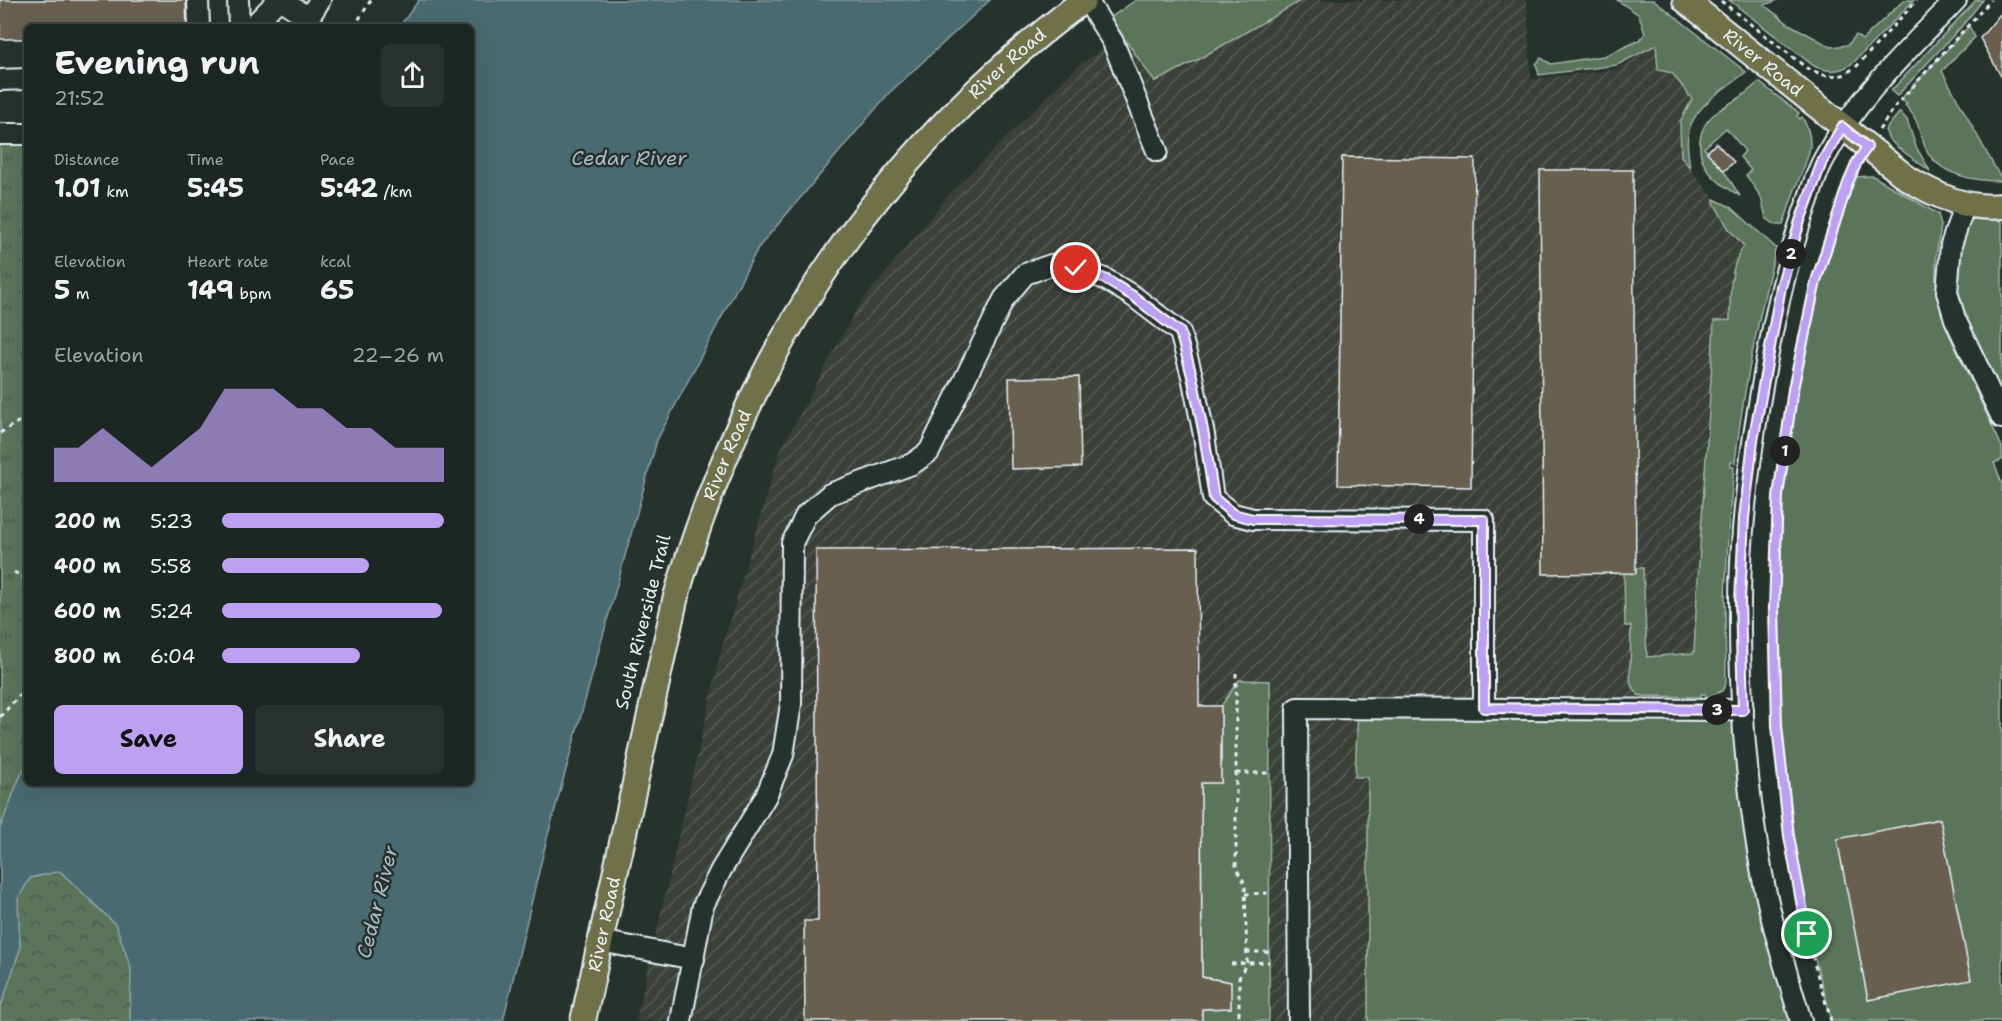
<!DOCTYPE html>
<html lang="en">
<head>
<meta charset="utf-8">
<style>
	:root { --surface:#1c2622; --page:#29322f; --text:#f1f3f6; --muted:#a0a5a5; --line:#3a4340; --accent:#bca0f2 }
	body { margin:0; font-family:"Shantell Sans",sans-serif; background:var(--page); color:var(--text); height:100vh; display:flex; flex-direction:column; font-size:22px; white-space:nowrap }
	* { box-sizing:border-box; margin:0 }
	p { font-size:20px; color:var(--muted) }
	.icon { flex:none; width:33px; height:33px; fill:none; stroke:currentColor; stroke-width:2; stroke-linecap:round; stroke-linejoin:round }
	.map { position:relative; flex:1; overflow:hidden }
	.drawer { position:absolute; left:24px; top:24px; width:450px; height:762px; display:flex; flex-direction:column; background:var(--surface); border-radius:9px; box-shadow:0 6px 24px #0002,0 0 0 2px var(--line) }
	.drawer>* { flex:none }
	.pin { position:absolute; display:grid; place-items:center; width:51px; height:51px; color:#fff; margin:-26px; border:3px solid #fff; border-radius:50%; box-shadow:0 2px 6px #0007 }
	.km { position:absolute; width:30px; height:30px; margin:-15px; border-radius:50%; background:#222; color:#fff; font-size:16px; line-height:30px; text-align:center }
	.round { display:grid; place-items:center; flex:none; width:63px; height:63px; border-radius:9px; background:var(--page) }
	.overview { display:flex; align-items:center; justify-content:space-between; height:102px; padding:0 30px }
	h1 { font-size:33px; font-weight:700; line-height:45px }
	.figures { display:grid; grid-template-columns:repeat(3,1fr); gap:9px; height:102px; padding:6px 30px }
	.figures div { display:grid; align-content:center }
	.figures b { font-size:26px; font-weight:700 }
	.figures small { font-size:16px; font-weight:400 }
	.figures p { font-size:16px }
	.chart { height:168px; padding:12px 30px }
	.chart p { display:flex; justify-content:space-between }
	.chart svg { width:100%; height:108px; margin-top:6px; fill:var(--accent); opacity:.7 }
	.cta { display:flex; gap:12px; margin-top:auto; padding:12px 30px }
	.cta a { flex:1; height:69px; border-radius:9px; background:var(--accent); color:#111; font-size:24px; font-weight:700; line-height:69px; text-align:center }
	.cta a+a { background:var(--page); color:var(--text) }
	ul { padding:0 30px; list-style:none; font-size:20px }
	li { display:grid; grid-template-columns:96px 72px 1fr; align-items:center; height:45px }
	li i { height:15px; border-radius:8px; background:var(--accent) }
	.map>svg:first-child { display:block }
	.industrial { fill:url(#industrial-furrows) }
	.grass { fill:#5a745a; stroke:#a1b2a9; stroke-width:1.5 }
	.forest { fill:url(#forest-crowns); stroke:#a1b2a9; stroke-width:1.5 }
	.park { fill:url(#park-tufts); stroke:#a1b2a9; stroke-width:1.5 }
	.water { fill:#496a70; stroke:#89a0a6; stroke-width:1.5 }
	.building { fill:#675e50; stroke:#e8f1f8; stroke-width:1.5 }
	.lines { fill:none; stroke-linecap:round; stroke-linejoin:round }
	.minor-casing { stroke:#e8f1f8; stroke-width:24 }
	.major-casing { stroke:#e8f1f8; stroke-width:28 }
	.path { stroke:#e8f1f8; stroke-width:3; stroke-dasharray:4.5 4.5; stroke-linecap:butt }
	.minor { stroke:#26332d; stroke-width:20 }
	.major { stroke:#70704a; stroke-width:24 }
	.route-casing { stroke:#fff; stroke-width:12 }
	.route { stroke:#bca0f2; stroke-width:8 }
	.labels { text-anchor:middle; stroke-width:5; stroke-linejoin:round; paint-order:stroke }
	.street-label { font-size:18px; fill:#e8f1f8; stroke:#26332d }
	.water-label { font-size:20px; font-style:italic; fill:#a8bbc2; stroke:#26332d }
</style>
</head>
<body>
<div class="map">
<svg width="2002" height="1021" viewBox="0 0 2002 1021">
	<defs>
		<pattern id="industrial-furrows" width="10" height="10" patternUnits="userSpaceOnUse" patternTransform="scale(1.5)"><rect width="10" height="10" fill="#3a4038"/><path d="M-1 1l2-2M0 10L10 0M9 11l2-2" fill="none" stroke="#565c56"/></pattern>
		<pattern id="forest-crowns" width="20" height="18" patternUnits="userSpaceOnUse" patternTransform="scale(1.5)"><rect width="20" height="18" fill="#5a745a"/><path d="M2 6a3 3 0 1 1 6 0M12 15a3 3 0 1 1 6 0" fill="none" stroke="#4f5c51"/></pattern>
		<pattern id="park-tufts" width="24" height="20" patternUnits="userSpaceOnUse" patternTransform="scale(1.5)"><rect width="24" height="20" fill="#5a745a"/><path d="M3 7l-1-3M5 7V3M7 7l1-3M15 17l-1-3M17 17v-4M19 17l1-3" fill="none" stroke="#4f5c51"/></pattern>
	</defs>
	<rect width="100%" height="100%" fill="#26332d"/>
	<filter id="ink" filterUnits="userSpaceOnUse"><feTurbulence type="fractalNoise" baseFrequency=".0167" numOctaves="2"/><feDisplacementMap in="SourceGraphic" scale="12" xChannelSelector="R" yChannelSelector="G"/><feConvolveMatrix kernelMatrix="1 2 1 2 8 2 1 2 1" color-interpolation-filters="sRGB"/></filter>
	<g filter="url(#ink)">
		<!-- industrial -->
		<polygon class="industrial" points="1173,0 1527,0 1531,79 1616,70 1656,45 1692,99 1680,122 1681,156 1750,245 1710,415 1699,737 1767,1021 636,1021 723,644 779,453 857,308 951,192 1079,65"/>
		<!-- grass -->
		<g class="grass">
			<polygon points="1136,0 1302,0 1199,59 1155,82 1110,18"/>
			<path d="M1617 0H1654L1746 72C1725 89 1692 106 1688 135 1686 145 1689 158 1690 168L1681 156 1680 122 1692 99 1672 73 1658 70 1656 45 1617 65 1539 75 1536 64 1541 58 1551 64 1604 56 1638 41 1645 34 1639 15Z"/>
			<path d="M1729 0H1778L1764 5 1789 24 1831 47 1848 45 1856 35 1862 40 1904 0H1914L1855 61C1842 72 1830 73 1814 66Z"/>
			<polygon points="1976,0 1983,0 1961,27 1897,96 1891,91"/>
			<path d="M1969 26 1975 37 1942 71 1999 175 2002 176V181C1974 181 1938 176 1925 147 1918 129 1920 121 1905 105L1907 103 1900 100Z"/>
			<path d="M1759 82 1799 113 1797 116 1800 119 1802 117C1818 144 1807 158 1797 184 1792 197 1788 211 1783 225H1776L1766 218 1761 197 1746 175 1751 170 1740 157 1745 151 1726 128 1704 148 1724 171 1740 196C1732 191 1723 186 1717 180 1695 161 1693 130 1717 112 1724 106 1733 102 1741 97 1747 92 1753 87 1759 82Z"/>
			<polygon points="1900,112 1907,120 1916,147 1930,171 1897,147 1889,139 1885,130"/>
			<polygon points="1873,176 1938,214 1941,226 1936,256 1936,294 1949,334 2002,447 2002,460 1994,463 2002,484 2002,1021 1832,1021 1810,941 1789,836 1777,726 1774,608 1778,496 1793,389 1816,281 1848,183 1853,177"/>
			<path d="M1714 199 1731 207 1776 248C1758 319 1743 390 1735 463L1731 462 1730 466 1734 467 1729 519 1725 597 1726 684 1722 691 1706 698 1705 694H1701V697L1645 696 1638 695 1631 685 1630 676 1631 626H1625L1624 573 1636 574V568H1643L1647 657 1694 653C1699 542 1709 432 1714 321L1730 320C1730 297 1729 265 1744 246L1729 229 1714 203Z"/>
			<path d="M1974 219 2002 221V401C1981 357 1945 303 1956 253 1958 242 1963 232 1967 222Z"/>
			<polygon points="1239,680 1270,681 1269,1021 1202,1021 1202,1009 1231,1008 1230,982 1202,977 1201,783 1221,782 1221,706"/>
			<polygon points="1358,708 1743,710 1749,785 1801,1021 1368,1021 1368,777 1355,777"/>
		</g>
		<!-- forest -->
		<polygon class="forest" points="60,871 116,925 131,968 130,1021 0,1021 0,1009 20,949 18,899 30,878"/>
		<!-- park -->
		<polygon class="park" points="27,144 27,766 22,772 0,828 0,145"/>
		<!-- water -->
		<polygon class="water" points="419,0 990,0 889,93 758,248 657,440 546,842 503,1021 130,1021 131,968 116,925 60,871 30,878 18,899 20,949 0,1009 0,828 22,772 27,766 27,783 471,783 471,27 399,27"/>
		<!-- building -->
		<g class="building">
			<polygon points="0,0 186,0 187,27 27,27 27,39 0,39"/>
			<polygon points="2002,12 2002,78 1980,38"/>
			<polygon points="1716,143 1734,162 1724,171 1707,152"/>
			<polygon points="1342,157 1475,159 1471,487 1338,485"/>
			<polygon points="1540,170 1633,170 1636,573 1543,574"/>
			<polygon points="1079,377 1081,467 1011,469 1009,378"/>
			<polygon points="1198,548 1199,706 1221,706 1221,783 1201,783 1202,977 1231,982 1231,1008 1202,1009 1202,1021 805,1021 804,921 818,921 816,550"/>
			<polygon points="1940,819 1971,980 1868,1000 1837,839"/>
		</g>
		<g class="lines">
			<!-- minor casing -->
			<g class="minor-casing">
				<g id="minor">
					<polyline points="198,0 199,27"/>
					<polyline points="238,0 239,27"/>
					<polyline points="281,0 309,18"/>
					<polyline points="1087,0 1113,42 1157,151"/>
					<polyline points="252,27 278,0"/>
					<polyline points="303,27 320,0"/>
					<polyline points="0,80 27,79"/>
					<polyline points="0,134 27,134"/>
					<polyline points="1965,203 1951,245 1947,292 1955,319 2002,418"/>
					<polyline points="600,941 694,959"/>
					<polyline points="681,1021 703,906 721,870 766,796 783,755 791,704 792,543 806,515 830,494 912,464 929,452 1004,299 1025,274 1051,265 1076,268 1105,279 1133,296 1180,332 1192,376 1204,435 1213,498 1233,514 1253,519 1484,520 1484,708"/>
					<polyline points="1299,1021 1297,708 1743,710"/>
					<path d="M1801 1021C1785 967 1768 913 1759 857 1745 774 1739 686 1740 602 1740 518 1753 434 1768 353 1778 300 1790 250 1808 200 1813 186 1817 171 1824 159 1856 98 1909 49 1956 0"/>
				</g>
			</g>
			<!-- major casing -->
			<g class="major-casing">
				<g id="major">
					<path id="s1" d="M1685 0 1907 178C1936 196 1967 210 2002 206"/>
					<path id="s2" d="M583 1021 675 600C730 412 818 249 957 110 996 70 1039 34 1084 0"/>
				</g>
			</g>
			<!-- path -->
			<g class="path">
				<polyline points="1721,1 1808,69 1827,76 1843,75 1856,67 1917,0"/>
				<polyline points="354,27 371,0"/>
				<polyline points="1879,130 1897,104 1991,0"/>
				<polyline points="0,433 18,422 27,412"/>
				<polyline points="14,572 27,579"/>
				<polyline points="1236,673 1236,868 1245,884 1247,962 1239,978 1239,1021"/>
				<polyline points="0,717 27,687"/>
				<polyline points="1236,773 1269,773"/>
				<polyline points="1245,894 1269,893"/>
				<polyline points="1246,952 1269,952"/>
				<polyline points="1231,964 1269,962"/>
				<path d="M1831 1021C1823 992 1813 963 1807 934 1752 690 1762 396 1856 163"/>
			</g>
			<!-- minor -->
			<use href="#minor" class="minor"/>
			<!-- major -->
			<use href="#major" class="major"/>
		</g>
	</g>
	<g class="lines" filter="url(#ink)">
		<!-- route casing -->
		<g class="route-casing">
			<polyline id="route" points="1076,268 1105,279 1133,296 1180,332 1192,376 1204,435 1214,498 1233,514 1253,519 1484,520 1484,708 1743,710 1740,601 1744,518 1753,441 1781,287 1800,221 1822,162 1842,127 1867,147 1857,162 1848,183 1816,281 1793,389 1778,496 1774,608 1777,726 1789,836 1807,934"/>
		</g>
		<!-- route -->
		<use href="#route" class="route"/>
	</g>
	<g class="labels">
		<!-- street labels -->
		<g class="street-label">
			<text dy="6" stroke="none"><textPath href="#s1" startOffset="100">River Road</textPath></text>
			<text dy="6" stroke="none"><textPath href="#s2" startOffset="1071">River Road</textPath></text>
			<text dy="6" stroke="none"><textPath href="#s2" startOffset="585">River Road</textPath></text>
			<text transform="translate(643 622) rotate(-76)" y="6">South Riverside Trail</text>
			<text dy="6" stroke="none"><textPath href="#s2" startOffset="99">River Road</textPath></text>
		</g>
		<!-- water labels -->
		<g class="water-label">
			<text x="629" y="165">Cedar River</text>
			<text transform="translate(377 902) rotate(-76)" y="7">Cedar River</text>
		</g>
	</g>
</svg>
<div class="pin" style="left:1807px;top:934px;background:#1e9e55"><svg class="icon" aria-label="arrive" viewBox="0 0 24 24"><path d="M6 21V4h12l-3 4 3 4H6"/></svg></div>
<div class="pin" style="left:1076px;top:268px;background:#d93025"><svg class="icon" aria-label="check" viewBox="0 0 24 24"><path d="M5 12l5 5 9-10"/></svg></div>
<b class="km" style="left:1785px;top:451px">1</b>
<b class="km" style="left:1791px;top:254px">2</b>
<b class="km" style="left:1717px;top:710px">3</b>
<b class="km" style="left:1419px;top:519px">4</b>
<section class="drawer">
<div class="overview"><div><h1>Evening run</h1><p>21:52</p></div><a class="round"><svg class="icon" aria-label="share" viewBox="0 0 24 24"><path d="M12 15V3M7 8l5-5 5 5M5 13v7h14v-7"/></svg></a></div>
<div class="figures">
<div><p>Distance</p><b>1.01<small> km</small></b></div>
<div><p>Time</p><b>5:45</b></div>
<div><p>Pace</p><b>5:42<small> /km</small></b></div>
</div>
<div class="figures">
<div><p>Elevation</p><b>5<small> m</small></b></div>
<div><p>Heart rate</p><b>149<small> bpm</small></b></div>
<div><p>kcal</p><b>65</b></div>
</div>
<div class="chart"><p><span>Elevation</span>22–26 m</p>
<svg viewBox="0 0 160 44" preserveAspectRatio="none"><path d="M0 44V30L10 30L20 22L30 30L40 38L50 30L60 22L70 6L80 6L90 6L100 14L110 14L120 22L130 22L140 30L150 30L160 30V44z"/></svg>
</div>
<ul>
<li><b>200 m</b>5:23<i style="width:100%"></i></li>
<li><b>400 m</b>5:58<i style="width:66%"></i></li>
<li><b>600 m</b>5:24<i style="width:99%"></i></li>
<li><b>800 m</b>6:04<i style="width:62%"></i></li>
</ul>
<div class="cta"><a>Save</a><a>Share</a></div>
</section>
</div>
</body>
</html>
